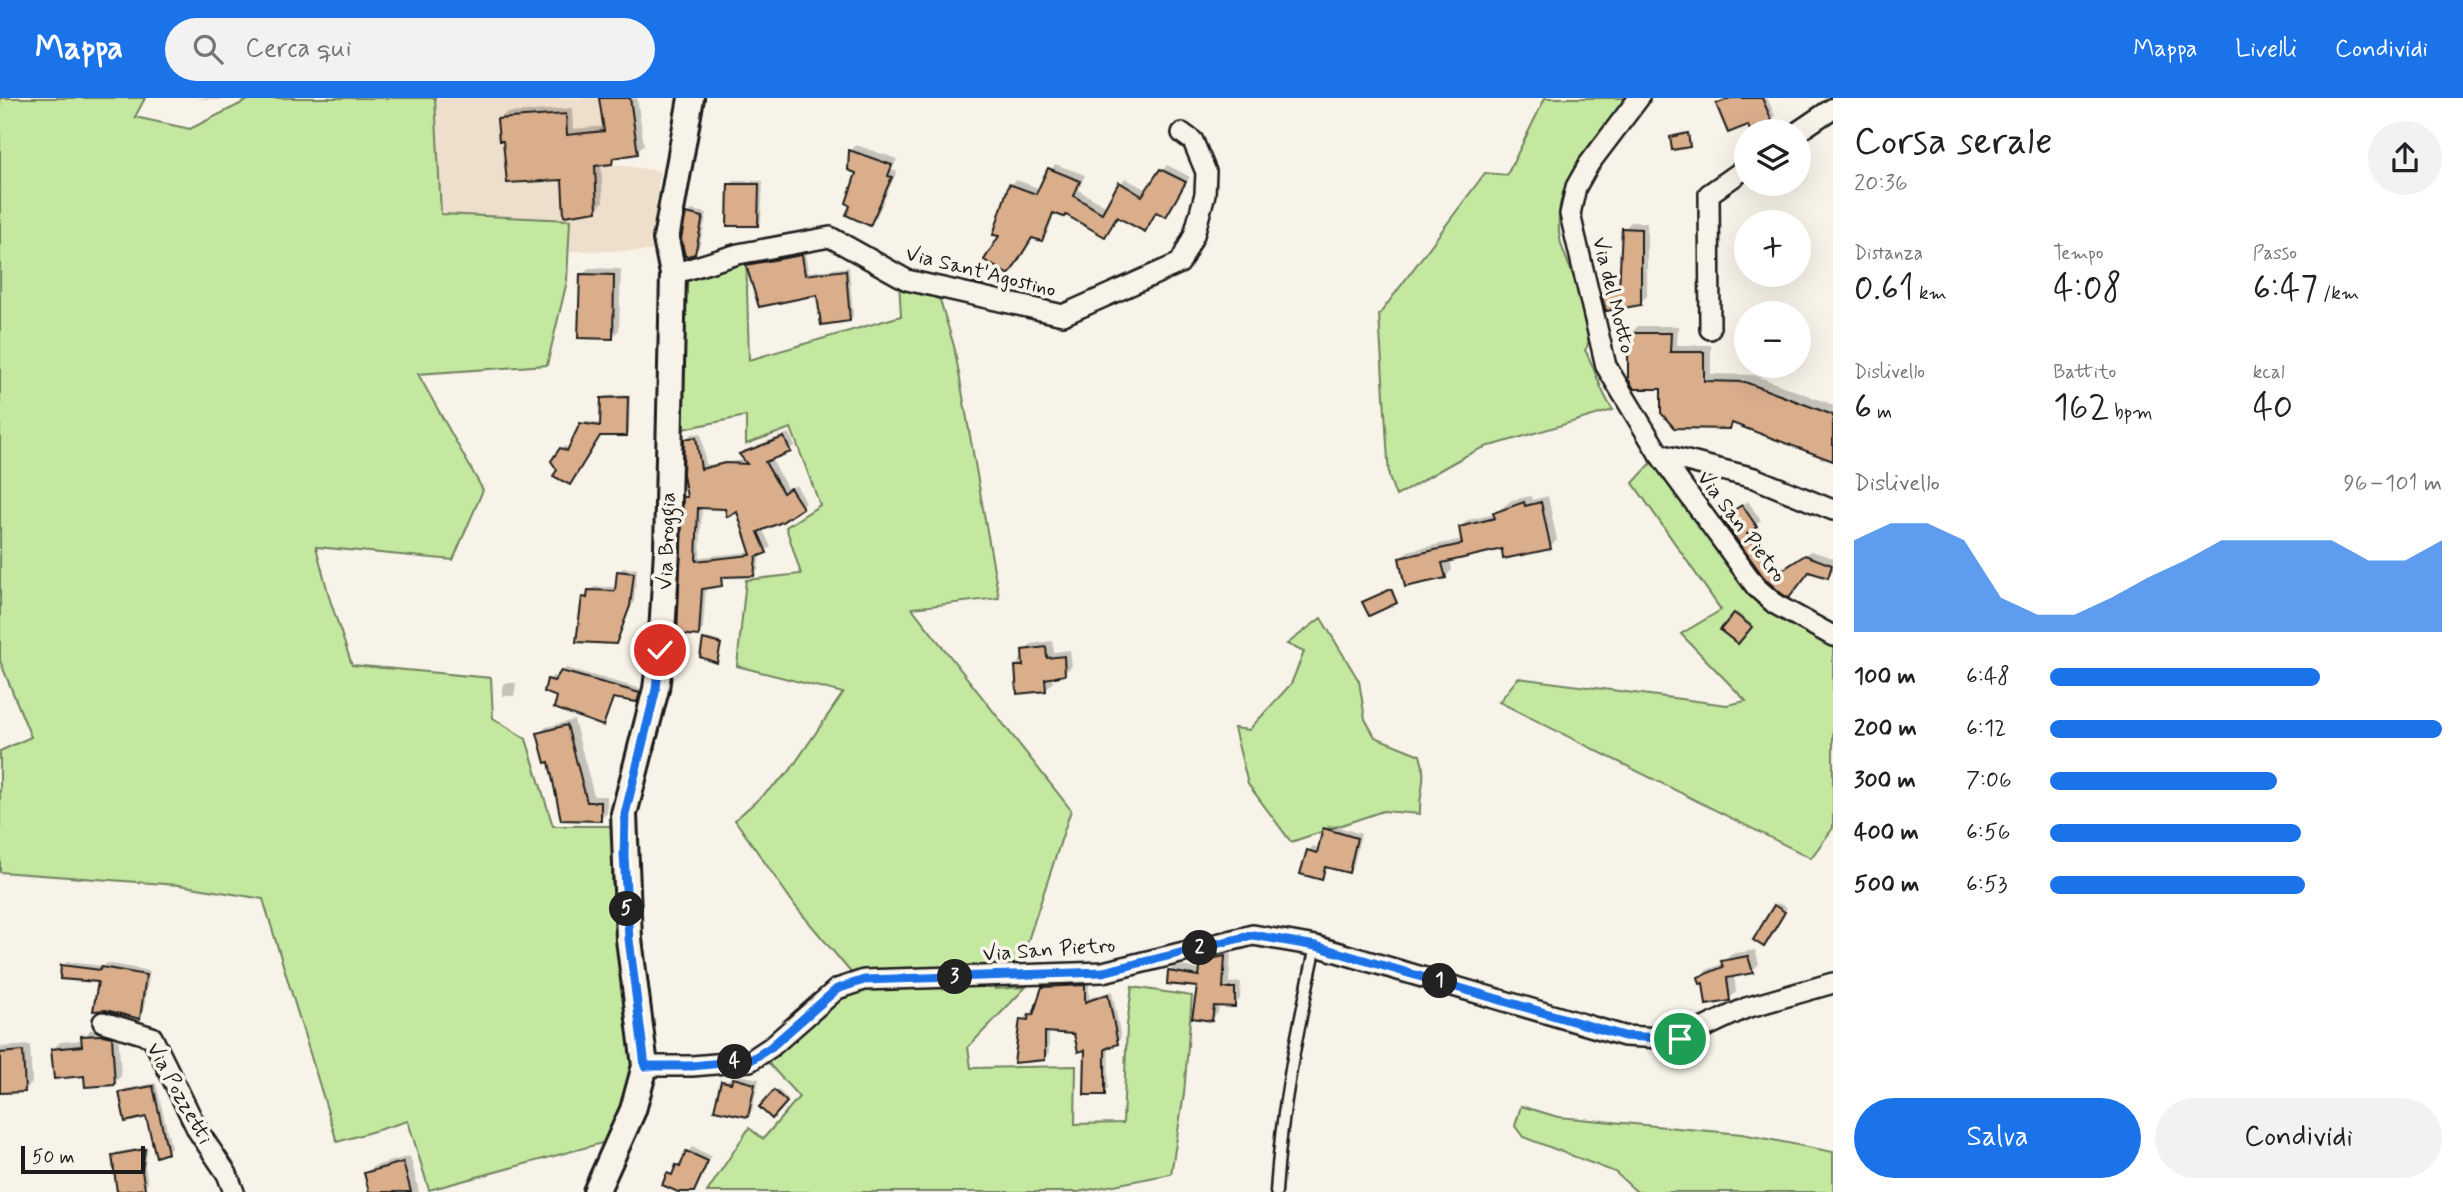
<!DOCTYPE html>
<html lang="it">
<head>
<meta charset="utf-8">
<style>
	:root { --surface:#fff; --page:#f2f2f2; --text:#202124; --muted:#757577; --accent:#1a73e8 }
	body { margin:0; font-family:Mynerve,sans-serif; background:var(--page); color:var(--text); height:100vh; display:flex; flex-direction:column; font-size:26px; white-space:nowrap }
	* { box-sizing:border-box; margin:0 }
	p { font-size:23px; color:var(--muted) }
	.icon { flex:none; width:38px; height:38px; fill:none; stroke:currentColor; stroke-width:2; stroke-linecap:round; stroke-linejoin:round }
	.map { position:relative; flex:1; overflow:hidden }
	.sheet { display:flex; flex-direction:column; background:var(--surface); width:630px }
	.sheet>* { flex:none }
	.tools { position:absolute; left:1734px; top:21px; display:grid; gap:14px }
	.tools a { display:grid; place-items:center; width:77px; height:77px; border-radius:50%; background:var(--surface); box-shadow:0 7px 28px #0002; font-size:35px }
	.scale { position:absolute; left:21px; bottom:18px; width:124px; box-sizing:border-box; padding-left:7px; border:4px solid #1c1c1c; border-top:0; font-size:19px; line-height:24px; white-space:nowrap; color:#1c1c1c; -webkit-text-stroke:5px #f7f3e8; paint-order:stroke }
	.pin { position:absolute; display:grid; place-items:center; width:60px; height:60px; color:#fff; margin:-30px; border:4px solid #fff; border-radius:50%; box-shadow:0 2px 7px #0007 }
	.km { position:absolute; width:35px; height:35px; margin:-18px; border-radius:50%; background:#222; color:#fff; font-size:19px; line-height:35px; text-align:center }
	.round { display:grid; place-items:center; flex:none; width:74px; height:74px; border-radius:37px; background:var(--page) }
	.head { display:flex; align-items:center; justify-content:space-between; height:119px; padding:0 21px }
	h1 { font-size:38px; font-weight:600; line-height:52px }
	.stats { display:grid; grid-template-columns:repeat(3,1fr); gap:10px; height:119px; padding:7px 21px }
	.stats div { display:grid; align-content:center }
	.stats b { font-size:35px; font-weight:600 }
	.stats small { font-size:19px; font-weight:400 }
	.stats p { font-size:19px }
	.chart { height:196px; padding:14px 21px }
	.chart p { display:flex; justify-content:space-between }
	.chart svg { width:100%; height:126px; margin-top:7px; fill:var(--accent); opacity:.7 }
	.cta { display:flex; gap:14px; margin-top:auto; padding:14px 21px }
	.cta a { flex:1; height:80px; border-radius:42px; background:var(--accent); color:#fff; font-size:28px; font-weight:600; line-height:80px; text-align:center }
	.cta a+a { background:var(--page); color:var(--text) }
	ul { padding:0 21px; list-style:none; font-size:23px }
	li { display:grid; grid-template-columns:112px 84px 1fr; align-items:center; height:52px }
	li i { height:18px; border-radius:9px; background:var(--accent) }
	header { display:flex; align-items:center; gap:42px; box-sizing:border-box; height:98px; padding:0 35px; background:var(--accent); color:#fff }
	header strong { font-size:33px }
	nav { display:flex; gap:38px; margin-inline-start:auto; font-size:24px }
	.search { width:490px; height:63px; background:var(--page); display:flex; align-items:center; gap:18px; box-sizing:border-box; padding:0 24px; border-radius:38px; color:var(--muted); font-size:26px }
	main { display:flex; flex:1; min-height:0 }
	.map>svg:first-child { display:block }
	.built { fill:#eedecc }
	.green { fill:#c5e8a1; stroke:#70825e; stroke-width:2 }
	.shadow { fill:#0003; fill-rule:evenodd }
	.building { fill:#daae8b; stroke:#1c1c1c; stroke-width:2; fill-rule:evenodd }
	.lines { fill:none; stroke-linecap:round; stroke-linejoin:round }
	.service-casing { stroke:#1c1c1c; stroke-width:15 }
	.minor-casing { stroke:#1c1c1c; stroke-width:24 }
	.tertiary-casing { stroke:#1c1c1c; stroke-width:30 }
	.service { stroke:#f7f3e8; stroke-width:10 }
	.minor { stroke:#f7f3e8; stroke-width:19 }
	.tertiary { stroke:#f7f3e8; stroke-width:24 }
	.route-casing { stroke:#fff; stroke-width:14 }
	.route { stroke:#1a73e8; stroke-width:9 }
	.labels { text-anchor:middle; stroke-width:7; stroke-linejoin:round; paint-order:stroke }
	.street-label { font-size:21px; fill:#1c1c1c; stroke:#f7f3e8 }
</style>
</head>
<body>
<header>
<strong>Mappa</strong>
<div class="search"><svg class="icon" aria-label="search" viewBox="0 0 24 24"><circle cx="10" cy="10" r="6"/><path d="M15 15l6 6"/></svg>Cerca qui</div>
<nav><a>Mappa</a><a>Livelli</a><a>Condividi</a></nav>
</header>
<main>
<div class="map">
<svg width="1833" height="1094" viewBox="0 0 1833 1094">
	<rect width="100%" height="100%" fill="#f7f3e8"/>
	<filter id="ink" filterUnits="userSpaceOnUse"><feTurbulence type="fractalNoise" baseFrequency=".0143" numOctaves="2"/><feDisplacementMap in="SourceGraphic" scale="14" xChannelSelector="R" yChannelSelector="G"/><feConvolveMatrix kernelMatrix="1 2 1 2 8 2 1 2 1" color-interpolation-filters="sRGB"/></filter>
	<g filter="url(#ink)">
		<!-- built -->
		<polygon class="built" points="435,0 617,0 611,39 612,66 659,73 655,153 568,153 569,122 441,116"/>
		<!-- green -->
		<g class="green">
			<polygon points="0,0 145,0 135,19 190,31 252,0 435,0 441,116 570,122 567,183 547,267 418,276 483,392 453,462 316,449 330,502 352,567 491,580 493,620 526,641 553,728 614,728 612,783 632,961 626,994 606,1044 429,1092 408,1023 337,1044 263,801 179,787 0,774 0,653 31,639 0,563"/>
			<path d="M1545 0H1629C1604 35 1568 62 1560 107 1558 121 1558 136 1562 149 1569 171 1600 232 1585 252 1596 272 1600 294 1613 312L1494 347C1476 348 1418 386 1396 398L1389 379 1379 217 1485 75 1507 77Z"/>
			<polygon points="746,154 749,262 901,218 899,182 940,202 954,248 999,500 912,510 1071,712 1015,882 999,883 995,891 1026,889 968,949 971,970 1076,968 1075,1026 1123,1025 1127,927 1132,889 1192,898 1184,996 1171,1076 1078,1094 707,1094 749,1030 763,1041 799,999 761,957 853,877 796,809 735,722 789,674 843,595 737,568 746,482 801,476 786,429 820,407 791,330 746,346 746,318 673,333 672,173"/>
			<polygon points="1654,362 1751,498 1773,516 1833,541 1833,730 1811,760 1499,604 1518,580 1727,607 1746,603 1681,536 1721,512 1633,385"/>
			<path d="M1321 520 1359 583 1365 621 1375 639 1420 657C1428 681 1419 692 1420 716L1383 713 1291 744 1248 686 1234 630 1249 632 1291 586 1304 554 1287 546Z"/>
			<polygon points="1521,1008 1558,1019 1742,1036 1833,1054 1833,1094 1637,1094 1615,1074 1523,1039 1515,1028"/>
		</g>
		<!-- shadow -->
		<g class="shadow">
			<polygon points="194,0 223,0 221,2"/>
			<polygon points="599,0 637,0 644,47 637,54 618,57 611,64 601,65 603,104 596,111 564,80 505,42 499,21 506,15 572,10 573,31 605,28"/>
			<polygon points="1728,0 1767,0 1775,18 1771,22 1749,24 1718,7"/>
			<polygon points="1689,34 1690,47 1672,39 1673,37"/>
			<polygon points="856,47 897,61 892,72 897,73 876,120 870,126 851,53"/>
			<polygon points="1055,66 1085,77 1078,92 1107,109 1125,80 1148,93 1167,67 1190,79 1171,111 1166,116 1158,112 1145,132 1118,118 1105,137 1066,115 1055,114 1047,136 1041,141 1033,138 1014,169 1001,137 1010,87 1016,82 1041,91"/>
			<polygon points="734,83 763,83 761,123 758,127 730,87"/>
			<polygon points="692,112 707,115 699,150 694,155 687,116"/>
			<polygon points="1631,124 1647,125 1647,198 1640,205 1603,196 1610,190 1621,187 1624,131"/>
			<polygon points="805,154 808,174 849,169 853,218 849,222 818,195 748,167 751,164"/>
			<polygon points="589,170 621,171 619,232 612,239 582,177"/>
			<polygon points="1638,228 1678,228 1677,247 1711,247 1711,276 1754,277 1833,307 1833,362 1734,324 1729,329 1663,290 1630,236"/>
			<polygon points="630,297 629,334 626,337 601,336 572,382 562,351 564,348 570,351 585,323 602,326 603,301 606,298"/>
			<path d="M701 335 706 367 745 362 741 357 745 352 789 335 795 348 771 360 788 392 796 387 806 404 762 430 771 449 760 456 758 472 753 477H725L721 486 706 488 703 531 698 536 685 400 688 396 686 341 691 336ZM702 408 738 412 751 454 700 459Z"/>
			<polygon points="1531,398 1532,402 1548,398 1557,442 1550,449 1503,449 1450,461 1452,472 1445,479 1401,460 1408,453 1463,441 1460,429 1468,422 1494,416 1512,402"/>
			<polygon points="1748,403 1761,423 1752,430 1774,462 1786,470 1811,453 1833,460 1833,473 1827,478 1809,473 1789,498 1723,420"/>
			<polygon points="623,470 637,471 634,503 615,544 584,500 594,489 617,489 619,474"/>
			<polygon points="1393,490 1396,504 1366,503"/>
			<polygon points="1737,514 1752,526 1738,544 1723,532"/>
			<polygon points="707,540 722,544 717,563 702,558"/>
			<polygon points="1052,543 1054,554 1070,552 1072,568 1064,575 1052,578 1053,584 1046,591 1016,568 1031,546"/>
			<polygon points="566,570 642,591 640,599 637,603 615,599 603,626 560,598 546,593 549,581 553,578 558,579"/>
			<polygon points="504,585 516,585 514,598 502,598"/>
			<polygon points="574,622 594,698 607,698 607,715 600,721 550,662 539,636 546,629"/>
			<polygon points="1329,726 1361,736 1353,769 1349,773 1328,768 1321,780 1309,753 1313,748 1320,751 1325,731"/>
			<polygon points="1778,805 1787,810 1767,843 1775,808"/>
			<polygon points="1231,852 1229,885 1241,884 1240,901 1234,907 1219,907 1218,915 1211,921 1199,887 1170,873 1176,867 1202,872 1203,864 1209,857"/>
			<polygon points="1755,852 1759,866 1752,873 1734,877 1736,894 1729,901 1700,880 1707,872 1724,865 1730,856"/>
			<polygon points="67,864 104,868 107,865 150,873 143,915 139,919 106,910 100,882 63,868"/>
			<polygon points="1089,883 1089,900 1112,893 1121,940 1109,948 1108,990 1104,995 1087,950 1075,934 1049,932 1049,955 1044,960 1022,922 1035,912 1049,885"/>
			<polygon points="110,930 118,933 121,978 114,985 86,977 53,951 60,944 83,942 90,932"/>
			<polygon points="30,947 32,985 25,993 0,994 0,949"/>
			<polygon points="739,977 759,981 752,1013 747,1017 722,984"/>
			<polygon points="156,985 171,1049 167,1053 147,1017 121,995 125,991"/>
			<polygon points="777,991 788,1001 772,1019 761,1009"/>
			<polygon points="148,1049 145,1068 148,1085 144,1089 118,1094 113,1058 117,1054"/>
			<polygon points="692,1049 711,1058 695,1094 682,1094 664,1086"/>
			<polygon points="410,1058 419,1094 371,1094 366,1075 374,1068"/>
		</g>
		<!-- building -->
		<g class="building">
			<polygon points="599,0 630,0 638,56 613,60 612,66 595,68 597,113 564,118 562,82 507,85 503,43 499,43 497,21 566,16 567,37 604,33"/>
			<polygon points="1730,0 1762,0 1772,23 1750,33 1748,27 1728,35 1716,6"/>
			<polygon points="1688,35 1690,49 1672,52 1670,39"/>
			<polygon points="849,52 892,67 888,78 892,79 870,128 846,117 850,108 846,105 856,75 848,72"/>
			<polygon points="1048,70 1080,83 1074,98 1102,115 1119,84 1142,98 1160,71 1186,84 1166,119 1156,114 1145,134 1117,119 1105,139 1066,117 1064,119 1053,115 1042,143 1032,140 1009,177 984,162 999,138 993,137 1009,86 1036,96"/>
			<polygon points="728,86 759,86 758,128 727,128"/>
			<polygon points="686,115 703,119 695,156 688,158 685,158 681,141"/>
			<polygon points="1622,130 1641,131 1641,207 1606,213 1601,196 1619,192"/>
			<polygon points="802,157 805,177 846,172 850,223 821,227 817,197 759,209 746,167"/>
			<polygon points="580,176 614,177 613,241 578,240"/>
			<polygon points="1628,235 1671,235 1670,254 1704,254 1704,283 1745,284 1833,317 1833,363 1732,325 1730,331 1674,330 1661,315 1661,291 1634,291 1628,281"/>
			<polygon points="628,299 627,338 600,338 570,387 553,378 557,372 551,363 560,350 567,353 580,325 600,328 601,300"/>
			<path d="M696 339 701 371 725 365 747 366 739 356 784 339 791 354 765 364 783 395 790 390 803 410 782 424 758 434 767 455 756 459 754 478 721 479 722 488 702 491 699 538 677 536 683 399H687L683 377 684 341ZM698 410 725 411 727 419 737 414 751 457 696 463Z"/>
			<polygon points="1524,404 1525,408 1541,404 1551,451 1503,461 1502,451 1442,465 1446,480 1405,489 1399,460 1462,446 1459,429 1495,420 1493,415"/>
			<polygon points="1742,407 1757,429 1747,436 1769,467 1779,474 1805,457 1832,467 1828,480 1809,474 1789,500 1782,496 1765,481 1721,420"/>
			<polygon points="617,473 634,475 630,508 616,546 576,544 582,499 587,500 588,492 615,493"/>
			<polygon points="1391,491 1397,505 1369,518 1362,504"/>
			<polygon points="1734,515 1752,529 1738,546 1720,532"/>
			<polygon points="703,541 721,546 717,565 700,559"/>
			<polygon points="1046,549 1047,560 1064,558 1065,577 1045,581 1046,593 1017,596 1015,568 1023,568 1022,552"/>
			<polygon points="561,573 640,595 637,604 613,600 603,628 554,610 557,599 544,594 547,581 554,583"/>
			<polygon points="567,627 587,704 601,704 601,723 561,722 549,664 545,665 537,635"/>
			<polygon points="1323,730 1357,740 1349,775 1325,769 1322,782 1300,776 1307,752 1317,755"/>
			<polygon points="1774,807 1785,814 1764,849 1753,842"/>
			<polygon points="1225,858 1223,890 1235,890 1235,909 1214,908 1212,923 1192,920 1197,889 1167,886 1168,873 1199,878 1201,863"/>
			<polygon points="1748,858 1753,875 1727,880 1730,903 1706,907 1703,885 1700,886 1698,879 1723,869 1721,863"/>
			<polygon points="61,867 100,872 101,869 146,877 140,921 106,912 93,913 98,884 60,881"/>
			<polygon points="1085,887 1085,904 1108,896 1118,946 1105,951 1105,997 1084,997 1085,952 1078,954 1074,936 1045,934 1045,962 1014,965 1020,921 1028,922 1029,916 1033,917 1042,889"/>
			<polygon points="102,937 112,939 115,987 85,989 84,978 54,981 51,951 82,948 81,938"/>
			<polygon points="23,953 25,994 0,995 0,955"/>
			<polygon points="733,980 755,986 748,1019 714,1012 721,983 731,985"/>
			<polygon points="153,988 168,1055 156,1059 146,1019 125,1024 119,994"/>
			<polygon points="774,992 787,1004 772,1021 759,1009"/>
			<polygon points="145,1051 142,1073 145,1091 117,1094 112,1057"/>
			<polygon points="686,1053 708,1063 694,1094 678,1094 662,1087 667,1075 672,1077 676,1067 680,1069"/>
			<polygon points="403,1064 411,1094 369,1094 364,1075"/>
		</g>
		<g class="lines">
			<!-- service casing -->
			<g class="service-casing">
				<path id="service" d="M1276 1094C1281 1010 1298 930 1316 848"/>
			</g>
			<!-- minor casing -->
			<g class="minor-casing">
				<g id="minor">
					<polyline points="1639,0 1589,66 1576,89 1570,116 1606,268 1659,356 1756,489 1775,506 1833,538"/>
					<polyline points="1799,33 1833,10"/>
					<polyline points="673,176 738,156 830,139 907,182 1063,217 1180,165 1194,137 1205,96 1206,74 1193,43 1182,35"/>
					<polyline points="1710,231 1709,96 1746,70"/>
					<polyline points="1659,356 1754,380 1833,412"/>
					<polyline points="103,924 152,939 198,1033 227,1076 234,1094"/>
					<polyline points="645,968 692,968 750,963 771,949 837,891 864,882 1103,874 1253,837 1316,848 1624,938 1680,941 1746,910 1833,885"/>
				</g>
			</g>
			<!-- tertiary casing -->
			<g class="tertiary-casing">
				<polyline id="tertiary" points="596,1094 633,1012 645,968 629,841 624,716 656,591 661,552 667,452 673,176 666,141 691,0"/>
			</g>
			<!-- service -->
			<use href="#service" class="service"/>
			<!-- minor -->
			<use href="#minor" class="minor"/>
			<!-- tertiary -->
			<use href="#tertiary" class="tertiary"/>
		</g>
	</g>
	<g class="lines" filter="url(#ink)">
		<!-- route casing -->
		<g class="route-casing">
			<polyline id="route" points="660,552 656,591 625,716 624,757 629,841 645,968 692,968 751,962 771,949 837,891 864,882 1103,874 1253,837 1316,848 1624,938 1680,941"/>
		</g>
		<!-- route -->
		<use href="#route" class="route"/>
	</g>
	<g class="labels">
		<!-- street labels -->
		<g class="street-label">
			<text transform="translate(981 173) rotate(14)" y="7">Via Sant'Agostino</text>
			<text transform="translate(1614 197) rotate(76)" y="7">Via del Motto</text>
			<text transform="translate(1742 428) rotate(53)" y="7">Via San Pietro</text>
			<text transform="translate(666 443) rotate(-88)" y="7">Via Broggia</text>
			<text transform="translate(1049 851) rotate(-4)" y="7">Via San Pietro</text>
			<text transform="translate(180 995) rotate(61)" y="7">Via Pozzetti</text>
		</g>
	</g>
</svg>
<div class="tools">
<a><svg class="icon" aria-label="layers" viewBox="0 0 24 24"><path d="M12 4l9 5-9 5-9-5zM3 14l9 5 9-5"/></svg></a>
<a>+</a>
<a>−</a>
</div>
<div class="scale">50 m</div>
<div class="pin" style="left:1680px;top:941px;background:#1e9e55"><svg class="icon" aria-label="arrive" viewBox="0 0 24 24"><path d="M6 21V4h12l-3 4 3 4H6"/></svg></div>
<div class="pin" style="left:660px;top:552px;background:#d93025"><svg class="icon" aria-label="check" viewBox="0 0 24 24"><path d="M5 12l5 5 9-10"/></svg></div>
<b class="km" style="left:1440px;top:883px">1</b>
<b class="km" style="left:1200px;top:850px">2</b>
<b class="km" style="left:955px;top:879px">3</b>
<b class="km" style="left:735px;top:964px">4</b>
<b class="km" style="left:627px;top:811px">5</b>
</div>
<section class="sheet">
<div class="head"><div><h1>Corsa serale</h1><p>20:36</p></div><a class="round"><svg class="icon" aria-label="share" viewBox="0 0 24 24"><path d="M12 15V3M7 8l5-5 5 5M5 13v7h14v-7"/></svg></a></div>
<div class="stats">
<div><p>Distanza</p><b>0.61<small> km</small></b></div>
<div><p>Tempo</p><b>4:08</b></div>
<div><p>Passo</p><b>6:47<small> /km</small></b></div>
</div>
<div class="stats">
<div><p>Dislivello</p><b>6<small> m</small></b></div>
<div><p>Battito</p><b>162<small> bpm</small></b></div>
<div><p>kcal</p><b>40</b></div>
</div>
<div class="chart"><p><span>Dislivello</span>96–101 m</p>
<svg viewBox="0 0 160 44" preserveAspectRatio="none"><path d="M0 44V12L10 6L20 6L30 12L40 32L50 38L60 38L70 32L80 25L90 19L100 12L110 12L120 12L130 12L140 19L150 19L160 12V44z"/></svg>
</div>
<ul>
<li><b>100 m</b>6:48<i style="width:69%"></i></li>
<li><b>200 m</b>6:12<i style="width:100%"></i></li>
<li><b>300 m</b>7:06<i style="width:58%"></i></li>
<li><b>400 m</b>6:56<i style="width:64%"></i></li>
<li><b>500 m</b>6:53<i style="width:65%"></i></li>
</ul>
<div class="cta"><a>Salva</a><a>Condividi</a></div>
</section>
</main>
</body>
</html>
